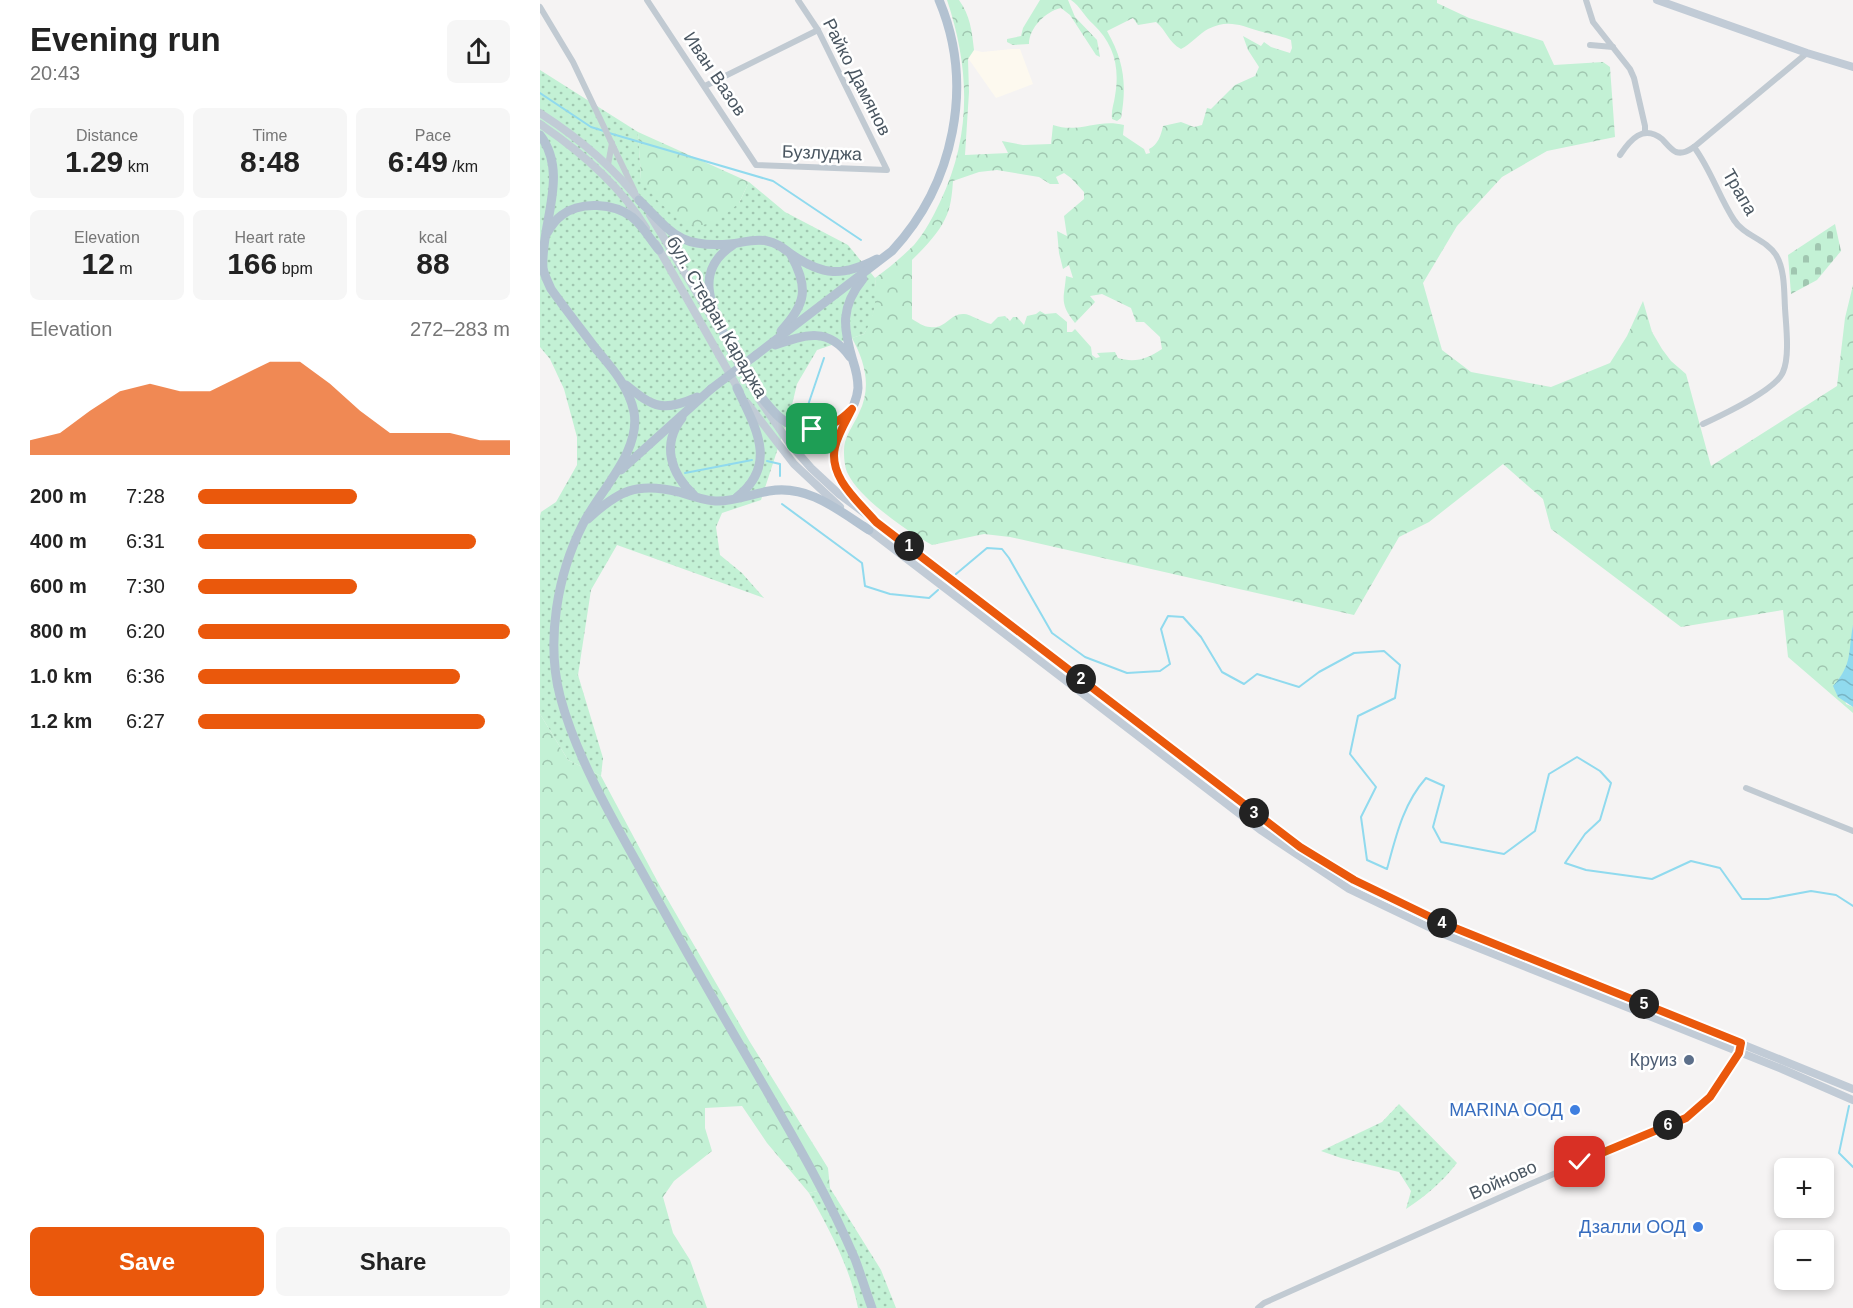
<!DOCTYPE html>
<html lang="en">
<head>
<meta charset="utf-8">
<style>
	:root { --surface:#fff; --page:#f6f6f6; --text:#222; --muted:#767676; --accent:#ea580c }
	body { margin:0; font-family:Arial,sans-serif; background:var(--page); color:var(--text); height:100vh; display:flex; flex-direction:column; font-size:22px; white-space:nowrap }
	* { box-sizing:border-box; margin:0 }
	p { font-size:20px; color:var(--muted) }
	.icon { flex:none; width:33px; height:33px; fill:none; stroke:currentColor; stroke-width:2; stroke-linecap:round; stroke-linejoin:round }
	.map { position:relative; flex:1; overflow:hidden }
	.drawer { display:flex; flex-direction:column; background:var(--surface); width:540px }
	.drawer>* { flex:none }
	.buttons { position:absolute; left:1234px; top:1158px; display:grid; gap:12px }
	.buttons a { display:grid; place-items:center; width:60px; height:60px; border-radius:9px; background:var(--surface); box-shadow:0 3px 9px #0003; font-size:30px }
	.pin { position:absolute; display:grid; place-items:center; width:51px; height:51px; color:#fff; margin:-26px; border-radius:12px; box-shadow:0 3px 9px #0006 }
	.km { position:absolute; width:30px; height:30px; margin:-15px; border-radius:50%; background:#222; color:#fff; font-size:16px; line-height:30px; text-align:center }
	.round { display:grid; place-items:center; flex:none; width:63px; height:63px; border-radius:9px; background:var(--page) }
	.overview { display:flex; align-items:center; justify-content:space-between; height:102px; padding:0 30px }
	h1 { font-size:33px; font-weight:700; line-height:45px }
	.figures { display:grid; grid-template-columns:repeat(3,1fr); gap:9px; height:102px; padding:6px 30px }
	.figures div { display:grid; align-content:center; border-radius:9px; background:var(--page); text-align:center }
	.figures b { font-size:30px; font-weight:700 }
	.figures small { font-size:16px; font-weight:400 }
	.figures p { font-size:16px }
	.chart { height:168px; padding:12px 30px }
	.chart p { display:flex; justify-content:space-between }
	.chart svg { width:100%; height:108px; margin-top:6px; fill:var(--accent); opacity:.7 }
	.button { display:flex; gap:12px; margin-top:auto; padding:12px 30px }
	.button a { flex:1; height:69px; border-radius:9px; background:var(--accent); color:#fff; font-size:24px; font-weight:700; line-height:69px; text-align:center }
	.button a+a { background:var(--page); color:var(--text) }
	ul { padding:0 30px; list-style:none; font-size:20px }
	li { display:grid; grid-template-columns:96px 72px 1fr; align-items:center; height:45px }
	li i { height:15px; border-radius:8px; background:var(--accent) }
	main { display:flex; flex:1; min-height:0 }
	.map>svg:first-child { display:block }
	.commercial { fill:#fdf9ef }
	.grass { fill:url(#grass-dots) }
	.forest { fill:url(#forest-crowns); fill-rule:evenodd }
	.cemetery { fill:url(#cemetery-stones) }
	.water { fill:url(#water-waves) }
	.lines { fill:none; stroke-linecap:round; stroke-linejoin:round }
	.stream { stroke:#90daee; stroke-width:2 }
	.street { stroke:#c1cad2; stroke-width:6 }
	.secondary { stroke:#c1cbd6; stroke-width:8 }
	.primary { stroke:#b3c2d1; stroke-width:9 }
	.primary-bridge { stroke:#b3c2d1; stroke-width:9 }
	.route-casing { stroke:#fff; stroke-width:12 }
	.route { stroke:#ea580c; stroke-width:8 }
	.service-dot { fill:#5c6f8a; stroke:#fff; stroke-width:2 }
	.shop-dot { fill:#3f7fe0; stroke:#fff; stroke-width:2 }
	.labels { text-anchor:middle; stroke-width:5; stroke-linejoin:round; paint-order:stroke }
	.street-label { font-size:18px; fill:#4a5661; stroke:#fff }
	.service-label { font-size:18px; fill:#4e5e75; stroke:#fff; text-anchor:end }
	.shop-label { font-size:18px; fill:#366cbe; stroke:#fff; text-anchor:end }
</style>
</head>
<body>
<main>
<section class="drawer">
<div class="overview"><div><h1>Evening run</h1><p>20:43</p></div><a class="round"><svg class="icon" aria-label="share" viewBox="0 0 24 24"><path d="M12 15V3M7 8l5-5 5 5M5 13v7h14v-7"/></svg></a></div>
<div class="figures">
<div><p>Distance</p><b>1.29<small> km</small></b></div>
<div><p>Time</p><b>8:48</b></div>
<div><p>Pace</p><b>6:49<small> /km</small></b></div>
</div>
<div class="figures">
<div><p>Elevation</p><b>12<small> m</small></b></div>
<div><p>Heart rate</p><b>166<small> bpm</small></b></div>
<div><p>kcal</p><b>88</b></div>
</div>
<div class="chart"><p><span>Elevation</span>272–283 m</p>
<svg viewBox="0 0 160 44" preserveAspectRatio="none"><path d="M0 44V38L10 35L20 26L30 18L40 15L50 18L60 18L70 12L80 6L90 6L100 15L110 26L120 35L130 35L140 35L150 38L160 38V44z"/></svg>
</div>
<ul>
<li><b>200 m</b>7:28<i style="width:51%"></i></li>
<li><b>400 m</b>6:31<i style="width:89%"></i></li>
<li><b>600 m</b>7:30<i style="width:51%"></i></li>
<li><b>800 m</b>6:20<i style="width:100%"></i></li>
<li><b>1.0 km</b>6:36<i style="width:84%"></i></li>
<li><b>1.2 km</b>6:27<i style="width:92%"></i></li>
</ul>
<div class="button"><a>Save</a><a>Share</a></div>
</section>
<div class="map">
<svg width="1313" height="1308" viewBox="0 0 1313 1308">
	<defs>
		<pattern id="grass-dots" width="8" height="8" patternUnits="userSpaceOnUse" patternTransform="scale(1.5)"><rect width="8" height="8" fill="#c3f1d5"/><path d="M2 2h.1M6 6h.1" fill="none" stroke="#a0c6b0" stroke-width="1.8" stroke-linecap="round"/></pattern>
		<pattern id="forest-crowns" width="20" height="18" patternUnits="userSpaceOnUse" patternTransform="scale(1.5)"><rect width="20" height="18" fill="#c3f1d5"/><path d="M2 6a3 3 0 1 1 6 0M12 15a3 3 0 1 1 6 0" fill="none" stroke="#a0c6b0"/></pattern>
		<pattern id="cemetery-stones" width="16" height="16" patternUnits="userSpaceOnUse" patternTransform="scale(1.5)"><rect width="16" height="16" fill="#c3f1d5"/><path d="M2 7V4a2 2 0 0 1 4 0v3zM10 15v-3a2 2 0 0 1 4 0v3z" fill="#a0c6b0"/></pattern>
		<pattern id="water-waves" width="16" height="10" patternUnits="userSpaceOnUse" patternTransform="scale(1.5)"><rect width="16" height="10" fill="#90daee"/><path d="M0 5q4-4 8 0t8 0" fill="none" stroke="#78b4c4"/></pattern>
	</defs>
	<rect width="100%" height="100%" fill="#f5f3f3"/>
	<!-- commercial -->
	<polygon class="commercial" points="472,49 480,49 493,84 456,98 428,58 434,50 442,52"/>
	<!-- grass -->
	<g class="grass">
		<polygon points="0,70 98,132 101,179 199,203 209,182 245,212 308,245 335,278 337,298 331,323 324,334 277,350 257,384 252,405 221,500 182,513 176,527 180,555 202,573 224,598 77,545 51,590 38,675 63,758 61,776 28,760 0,714 0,516 1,512 16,502 37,465 37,437 24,389 10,359 0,347"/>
		<path d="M859 1104 917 1163C902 1182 886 1196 866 1209L871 1191 859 1172 801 1158 781 1151 842 1122Z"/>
		<path d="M290 1188 341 1270 356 1308H318C310 1267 289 1229 269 1193Z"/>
	</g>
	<!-- forest -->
	<g class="forest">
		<path d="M407 0H419C430 15 432 31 434 50L428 59 429 92 425 155 468 153 462 141 483 145 511 144 513 125C539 134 558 118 584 125L583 135 604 149 606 154 610 153 609 149C618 145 621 135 623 126L641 122 654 127 662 125 667 108 671 109 695 85 715 76 719 67 708 50 703 36 721 46 724 42 731 47 750 53 752 48 751 40C741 36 730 34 719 31 701 25 687 19 668 29 659 34 651 44 641 49 628 42 627 31 616 22L598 25 593 18 567 31C584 61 587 84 581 118L577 121 572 119C571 110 574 104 575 96 580 67 574 44 553 24 545 17 540 6 531 0H897V3L929 18 1003 41 1014 65 1063 62 1070 67 1075 137 1007 151 962 177 917 226 883 283 902 350 931 372 1011 387 1070 363 1087 336 1103 301 1112 332 1122 349 1131 361 1146 374 1171 466 1297 386 1305 318 1313 285V625L1312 644 1308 664 1301 677 1306 704 1313 707V713L1248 657 1243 610 1141 627 1011 529 1003 499 963 464 889 522 859 537 814 615 470 537 444 534 392 545C367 531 320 499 308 474 304 467 303 450 305 442 308 432 315 422 319 413 332 387 325 362 312 338L324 334C335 316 337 299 335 278 349 268 362 257 374 245 385 232 393 217 400 202 432 135 430 69 407 0ZM457 170 499 177 510 184H519L516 177 524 173 531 178 544 192V199L524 216 527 236 517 231 519 253 523 269 529 265 533 278 526 276C524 299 519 303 535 323L555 302 550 296 562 294 591 308 596 322H604L620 337 622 349C607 359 595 363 578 358L575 352 557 353 560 357 556 358 552 355 551 347 535 329 532 332H527V322L516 313 505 314 500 311 496 314 487 316 484 325 477 317H473L470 321 465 316 458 317 451 324C442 322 430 314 424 314 410 313 405 330 390 327 384 327 377 322 372 319V260C383 249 398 234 405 219 411 208 412 194 413 181L439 172Z"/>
		<path d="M500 0H528L535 17 557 40 560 57 556 55 530 15 521 8C506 11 489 28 489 44L473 45 467 42V39L481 36 483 28Z"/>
		<polygon points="98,132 209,182 199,203 180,219 158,227 139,220 116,199 101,179"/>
		<polygon points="0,714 28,760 61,776 121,888 210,1042 288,1168 290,1188 269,1193 227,1143 202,1106 165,1108 165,1128 172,1151 134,1181 123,1197 133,1233 150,1260 167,1308 0,1308"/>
	</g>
	<!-- cemetery -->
	<polygon class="cemetery" points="1295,224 1301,251 1277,280 1251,294 1248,255"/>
	<!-- water -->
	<path class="water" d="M1313 625V707L1298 697 1293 686C1313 664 1308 651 1313 625Z"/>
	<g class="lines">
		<!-- stream -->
		<g class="stream">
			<polyline points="0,93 51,127 64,131"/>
			<polyline points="69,133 233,181 321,240"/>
			<polyline points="265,414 284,358"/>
			<polyline points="256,440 258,434"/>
			<polyline points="227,461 240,464 240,476"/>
			<polyline points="145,473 212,460"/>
			<polyline points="242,504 322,563 325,586 350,594 389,598 398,590"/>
			<path d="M416 574 447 548 462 549 469 558 512 633 545 657 587 673 620 671 630 664 621 629 628 616 643 617 661 637 682 672 704 684 717 674 759 687 779 672 814 653 844 651 860 665 855 698 818 716 810 754 836 787 821 817 827 860 847 869C856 836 863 804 886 778L904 786 893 827 901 842 964 854 995 831 1009 774 1037 757 1060 771 1071 783 1060 820 1045 834 1025 863 1046 870 1112 879 1151 861 1180 868 1202 899H1228L1271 891 1296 895 1313 906"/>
			<polyline points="1309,1106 1299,1153 1313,1167"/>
		</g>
		<!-- street -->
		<g class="street">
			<polyline points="107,0 216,165 347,170 278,30 258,0"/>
			<polyline points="1046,0 1053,22 1090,69 1094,78 1105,126 1105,133"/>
			<polyline points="0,7 33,62 95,192"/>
			<polyline points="1050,45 1073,47"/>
			<polyline points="165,86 278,30"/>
			<path d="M1154 147C1171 170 1179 197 1194 220 1204 236 1226 239 1236 255 1245 270 1244 291 1245 308 1246 326 1250 356 1243 372 1236 390 1182 415 1163 424"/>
			<path d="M1080 155C1090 140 1103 124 1122 139 1126 143 1131 150 1136 152 1143 154 1148 151 1154 147L1267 53"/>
			<polyline points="68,165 72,143"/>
			<polyline points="1206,788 1313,831"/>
			<polyline points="718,1308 724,1303 988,1185 1146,1117 1170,1097 1200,1049"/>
		</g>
		<!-- secondary -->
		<g class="secondary">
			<polyline points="1117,0 1267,53 1313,67"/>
			<path d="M0 113C39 138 74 167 103 205"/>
			<path d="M0 124C40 151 81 187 106 228"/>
			<polyline points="110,215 178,328"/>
			<polyline points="116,244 200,392"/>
			<polyline points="190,349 212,387"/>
			<polyline points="219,399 250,444 271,468 299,494 390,562 694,798 760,847 814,880 905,924 1313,1089"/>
			<polyline points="207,403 254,464 300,507"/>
			<polyline points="324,526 722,831 809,889 901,933 1242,1069 1313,1100"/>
		</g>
		<!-- primary -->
		<g class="primary">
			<path d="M0 135C30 174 0 225 3 268 4 275 8 282 11 289 26 310 41 329 56 349 72 368 89 387 94 412 101 452 60 490 43 524 17 575 6 641 20 696 37 761 79 830 111 888 143 946 176 1004 210 1062 247 1126 286 1191 315 1259 321 1275 326 1292 332 1308"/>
			<path d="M99 200C133 234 139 248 190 244 202 243 214 238 227 241 237 243 243 248 251 254 283 276 302 277 337 259"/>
			<path d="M7 233C11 226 15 220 22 215 40 201 74 203 92 217 103 226 110 239 119 250"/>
			<path d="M193 245C148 274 177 315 193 354"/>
			<path d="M323 279C300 307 303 328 313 361 316 370 318 378 318 388 316 415 288 438 295 466 300 487 322 506 336 522"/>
			<path d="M241 331C266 304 269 288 251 255"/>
			<path d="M235 345C266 334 289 327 310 357"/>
			<path d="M216 355 352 251C414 184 435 85 399 0"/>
			<path d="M210 382C218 393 227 405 237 415 257 435 289 432 309 413"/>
			<path d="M86 385C114 408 123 412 157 397"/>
			<path d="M142 418C121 445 131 474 154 495"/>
			<polyline points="81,470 171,389"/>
			<path d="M197 497C239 464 215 427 197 388"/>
			<path d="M48 519C79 490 97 482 139 492 151 496 163 500 175 501 194 502 211 494 229 491 268 484 298 510 329 530"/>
		</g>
		<!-- primary-bridge -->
		<polyline class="primary-bridge" points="171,389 216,355"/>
	</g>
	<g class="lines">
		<!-- route casing -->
		<g class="route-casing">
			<path id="route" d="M272 429C289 428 300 421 312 409 306 421 298 434 295 447 288 477 318 501 336 522L760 847 814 880 905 924 1201 1043 1199 1053 1170 1097 1146 1118 1040 1162"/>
		</g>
		<!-- route -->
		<use href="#route" class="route"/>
	</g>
	<!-- markers -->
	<circle class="service-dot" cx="1149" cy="1060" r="6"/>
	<g class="shop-dot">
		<circle cx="1035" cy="1110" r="6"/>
		<circle cx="1158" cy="1227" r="6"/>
	</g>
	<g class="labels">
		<!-- street labels -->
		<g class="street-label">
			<text transform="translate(175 74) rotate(56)" y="6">Иван Вазов</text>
			<text transform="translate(317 77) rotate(63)" y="6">Райко Дамянов</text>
			<text transform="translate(282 153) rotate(2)" y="6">Бузлуджа</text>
			<text transform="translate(1200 192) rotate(60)" y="6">Трапа</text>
			<text transform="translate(177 317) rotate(60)" y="6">бул. Стефан Караджа</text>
			<text transform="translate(963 1180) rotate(-24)" y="6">Войново</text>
		</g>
		<!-- service labels -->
		<g class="service-label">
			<text x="1137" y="1066">Круиз</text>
		</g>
		<!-- shop labels -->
		<g class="shop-label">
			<text x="1023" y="1116">MARINA ООД</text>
			<text x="1146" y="1233">Дзалли ООД</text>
		</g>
	</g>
</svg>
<div class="buttons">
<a>+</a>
<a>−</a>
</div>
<div class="pin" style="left:272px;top:429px;background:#1e9e55"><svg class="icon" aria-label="arrive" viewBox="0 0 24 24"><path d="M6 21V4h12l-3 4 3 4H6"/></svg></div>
<div class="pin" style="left:1040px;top:1162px;background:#d93025"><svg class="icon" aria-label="check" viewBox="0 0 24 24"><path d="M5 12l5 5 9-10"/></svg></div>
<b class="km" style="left:369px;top:546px">1</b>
<b class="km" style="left:541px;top:679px">2</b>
<b class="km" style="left:714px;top:813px">3</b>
<b class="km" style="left:902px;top:923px">4</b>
<b class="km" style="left:1104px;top:1004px">5</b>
<b class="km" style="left:1128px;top:1125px">6</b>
</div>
</main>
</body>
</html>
